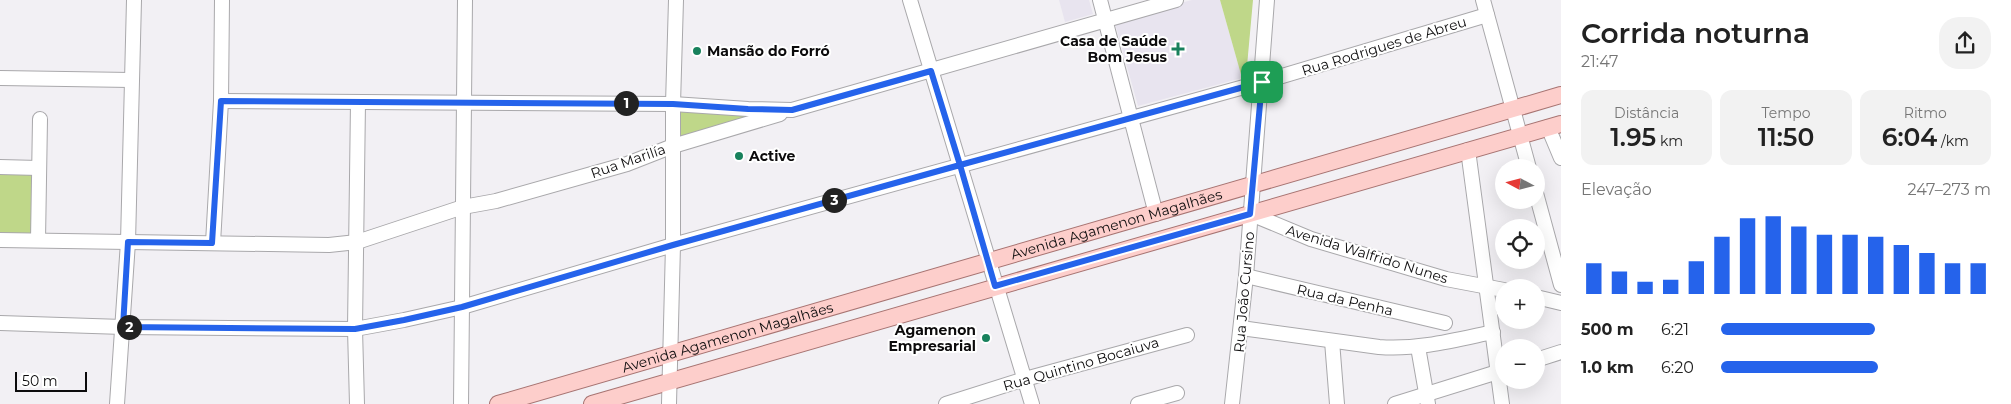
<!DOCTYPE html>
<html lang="pt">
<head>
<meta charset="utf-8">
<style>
	:root { --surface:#fff; --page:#f2f2f2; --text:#222; --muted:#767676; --accent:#2563eb }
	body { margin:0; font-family:Montserrat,sans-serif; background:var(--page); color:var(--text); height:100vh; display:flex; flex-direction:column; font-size:19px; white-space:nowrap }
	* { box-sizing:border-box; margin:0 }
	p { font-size:16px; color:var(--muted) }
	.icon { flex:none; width:28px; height:28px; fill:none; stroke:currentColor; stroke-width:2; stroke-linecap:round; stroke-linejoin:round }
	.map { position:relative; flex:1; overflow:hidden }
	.drawer { display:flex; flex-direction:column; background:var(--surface); width:450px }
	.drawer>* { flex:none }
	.needle { width:32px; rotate:277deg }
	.buttons { position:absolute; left:1495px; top:159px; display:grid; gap:10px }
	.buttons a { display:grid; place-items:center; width:50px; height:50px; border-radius:50%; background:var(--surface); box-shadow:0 5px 20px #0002; font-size:25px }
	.scale { position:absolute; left:15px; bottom:12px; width:72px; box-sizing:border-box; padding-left:5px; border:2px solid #0c0b0c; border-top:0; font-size:14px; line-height:18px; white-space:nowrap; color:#0c0b0c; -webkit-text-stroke:4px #fff; paint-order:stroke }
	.pin { position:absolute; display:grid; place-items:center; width:42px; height:42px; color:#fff; margin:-21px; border-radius:10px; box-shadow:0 2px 8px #0006 }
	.km { position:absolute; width:25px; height:25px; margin:-12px; border-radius:50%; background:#222; color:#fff; font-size:14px; line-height:25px; text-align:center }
	.round { display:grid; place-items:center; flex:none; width:52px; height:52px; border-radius:20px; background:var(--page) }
	.summary { display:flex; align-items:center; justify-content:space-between; height:85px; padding:0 20px }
	h1 { font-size:28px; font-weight:600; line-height:38px }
	.metrics { display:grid; grid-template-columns:repeat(3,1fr); gap:8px; height:85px; padding:5px 20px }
	.metrics div { display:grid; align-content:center; border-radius:12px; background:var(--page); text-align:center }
	.metrics b { font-size:25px; font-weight:600 }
	.metrics small { font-size:14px; font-weight:400 }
	.metrics p { font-size:14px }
	.chart { height:140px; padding:10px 20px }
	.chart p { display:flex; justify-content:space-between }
	.chart svg { width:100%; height:90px; margin-top:5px; stroke:var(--accent); stroke-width:6 }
	ul { padding:0 20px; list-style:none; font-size:16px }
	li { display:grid; grid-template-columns:80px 60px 1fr; align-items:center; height:38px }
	li i { height:12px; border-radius:6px; background:var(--accent) }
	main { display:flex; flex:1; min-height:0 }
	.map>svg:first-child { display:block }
	.built { fill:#e8e4ef }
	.green { fill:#bfd789 }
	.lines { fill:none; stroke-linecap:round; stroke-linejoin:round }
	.minor-casing { stroke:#a9a8ab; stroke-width:16 }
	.major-casing { stroke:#a77472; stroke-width:18 }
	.minor { stroke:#fff; stroke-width:14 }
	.major { stroke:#fdcecb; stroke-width:16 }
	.route-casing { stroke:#fff; stroke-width:10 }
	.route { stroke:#2563eb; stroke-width:6 }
	.poi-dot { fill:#18815c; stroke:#fff; stroke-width:2 }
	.labels { text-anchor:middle; stroke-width:4; stroke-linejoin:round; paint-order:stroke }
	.poi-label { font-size:14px; font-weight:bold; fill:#0c0b0c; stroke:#fff; text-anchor:end }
	.street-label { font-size:14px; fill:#0c0b0c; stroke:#fff }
</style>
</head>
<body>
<main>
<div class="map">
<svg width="1561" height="404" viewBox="0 0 1561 404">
	<rect width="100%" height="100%" fill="#f2f0f4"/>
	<!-- built -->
	<g class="built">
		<polygon points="1059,0 1089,0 1093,14 1065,22"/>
		<polygon points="1192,0 1220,0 1242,78 1138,106 1114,20"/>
	</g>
	<!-- green -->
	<g class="green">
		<polygon points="1220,0 1253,0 1246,77 1242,78"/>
		<polygon points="674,106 769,113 673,144"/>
		<polygon points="0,167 39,168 38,240 0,240"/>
	</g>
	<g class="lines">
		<!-- minor casing -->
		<g class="minor-casing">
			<g id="minor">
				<polyline points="910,0 1032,404"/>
				<polyline points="1100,0 1156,214"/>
				<polyline points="1483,0 1529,168"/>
				<polyline points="0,78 131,80"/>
				<polyline points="221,101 673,104 748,109 792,110 1176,0"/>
				<polyline points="1548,127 1561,158"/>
				<polyline points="1468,150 1502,404"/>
				<polyline points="0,167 39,168"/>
				<polyline points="1536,193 1561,285"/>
				<polyline points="1251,214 1311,239 1446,279 1504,290"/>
				<polyline points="0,240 329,245 357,242 463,207 496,201 627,164 673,146 780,114"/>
				<polyline points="38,240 40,119"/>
				<polyline points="213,243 221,101 222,0"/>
				<polyline points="1246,276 1445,323"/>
				<polyline points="1536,297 1561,303"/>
				<polyline points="0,323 123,327 355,329 404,320 462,307 673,245 1262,82 1487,15"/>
				<path d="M1241 328 1379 347C1418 350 1455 340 1493 332"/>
				<polyline points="1332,341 1337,404"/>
				<polyline points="1418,347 1428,404"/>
				<polyline points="1536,360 1561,352"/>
				<polyline points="117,404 128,242 134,0"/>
				<polyline points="357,404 355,329 358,102"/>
				<polyline points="461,404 465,0"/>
				<polyline points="669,404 673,245 673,104 676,0"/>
				<polyline points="946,404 1025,379 1187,335"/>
				<polyline points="1138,404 1177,393"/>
				<polyline points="1232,404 1246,276 1267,0"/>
				<polyline points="1395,404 1504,370"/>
			</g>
		</g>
		<!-- major casing -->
		<g class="major-casing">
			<g id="major">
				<path id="s1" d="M498 404 1561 95"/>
				<polyline points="592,404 1561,124"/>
			</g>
		</g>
		<!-- minor -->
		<use href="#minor" class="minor"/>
		<!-- major -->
		<use href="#major" class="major"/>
	</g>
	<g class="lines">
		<!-- route casing -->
		<g class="route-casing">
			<polyline id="route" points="1262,82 960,165 931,71 792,110 748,109 673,104 221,101 212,243 128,242 123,327 355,329 404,320 462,307 673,245 960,165 995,286 1250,214 1262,82"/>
		</g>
		<!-- route -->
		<use href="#route" class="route"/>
	</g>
	<!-- markers -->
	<g class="poi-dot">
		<path d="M1175.5 41.5h5v5h5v5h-5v5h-5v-5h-5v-5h5z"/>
		<circle cx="697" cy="51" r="5"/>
		<circle cx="739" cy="156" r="5"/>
		<circle cx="986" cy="338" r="5"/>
	</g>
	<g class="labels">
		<!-- poi labels -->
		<g class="poi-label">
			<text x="1167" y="46">Casa de Saúde<tspan x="1167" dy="16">Bom Jesus</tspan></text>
			<text x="707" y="56" text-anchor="start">Mansão do Forró</text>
			<text x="749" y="161" text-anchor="start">Active</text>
			<text x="976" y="335">Agamenon<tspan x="976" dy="16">Empresarial</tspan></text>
		</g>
		<!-- street labels -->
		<g class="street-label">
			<text transform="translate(1384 46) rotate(-17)" y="5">Rua Rodrigues de Abreu</text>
			<text transform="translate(628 161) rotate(-19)" y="5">Rua Marilía</text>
			<text dy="5" stroke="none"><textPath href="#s1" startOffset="644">Avenida Agamenon Magalhães</textPath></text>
			<text transform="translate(1367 254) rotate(17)" y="5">Avenida Walfrido Nunes</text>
			<text transform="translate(1244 292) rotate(-85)" y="5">Rua João Cursino</text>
			<text transform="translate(1345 300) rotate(13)" y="5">Rua da Penha</text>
			<text dy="5" stroke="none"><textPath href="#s1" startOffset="239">Avenida Agamenon Magalhães</textPath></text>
			<text transform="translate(1081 364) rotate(-16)" y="5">Rua Quintino Bocaiuva</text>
		</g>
	</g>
</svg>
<div class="buttons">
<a><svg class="needle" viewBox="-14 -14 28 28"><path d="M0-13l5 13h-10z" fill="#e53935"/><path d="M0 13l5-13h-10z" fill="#767676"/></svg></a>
<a><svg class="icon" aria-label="locate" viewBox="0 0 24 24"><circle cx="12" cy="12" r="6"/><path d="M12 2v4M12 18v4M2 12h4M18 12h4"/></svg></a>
<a>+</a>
<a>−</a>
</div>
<div class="scale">50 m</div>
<div class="pin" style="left:1262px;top:82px;background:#1e9e55"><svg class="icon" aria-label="arrive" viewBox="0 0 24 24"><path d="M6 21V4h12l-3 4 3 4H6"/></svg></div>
<b class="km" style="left:626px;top:103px">1</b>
<b class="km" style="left:129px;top:327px">2</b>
<b class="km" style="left:834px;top:200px">3</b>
</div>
<section class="drawer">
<div class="summary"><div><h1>Corrida noturna</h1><p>21:47</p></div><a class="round"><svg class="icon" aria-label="share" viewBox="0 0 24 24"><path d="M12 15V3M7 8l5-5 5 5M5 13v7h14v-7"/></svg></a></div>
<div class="metrics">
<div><p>Distância</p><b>1.95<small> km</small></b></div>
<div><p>Tempo</p><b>11:50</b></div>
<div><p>Ritmo</p><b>6:04<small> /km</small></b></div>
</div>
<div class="chart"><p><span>Elevação</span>247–273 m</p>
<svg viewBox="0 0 160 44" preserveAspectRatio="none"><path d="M5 44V29M15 44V33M25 44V38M35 44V37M45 44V28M55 44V16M65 44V7M75 44V6M85 44V11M95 44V15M105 44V15M115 44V16M125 44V20M135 44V24M145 44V29M155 44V29"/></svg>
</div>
<ul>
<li><b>500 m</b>6:21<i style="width:57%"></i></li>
<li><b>1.0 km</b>6:20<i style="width:58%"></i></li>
</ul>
</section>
</main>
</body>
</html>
